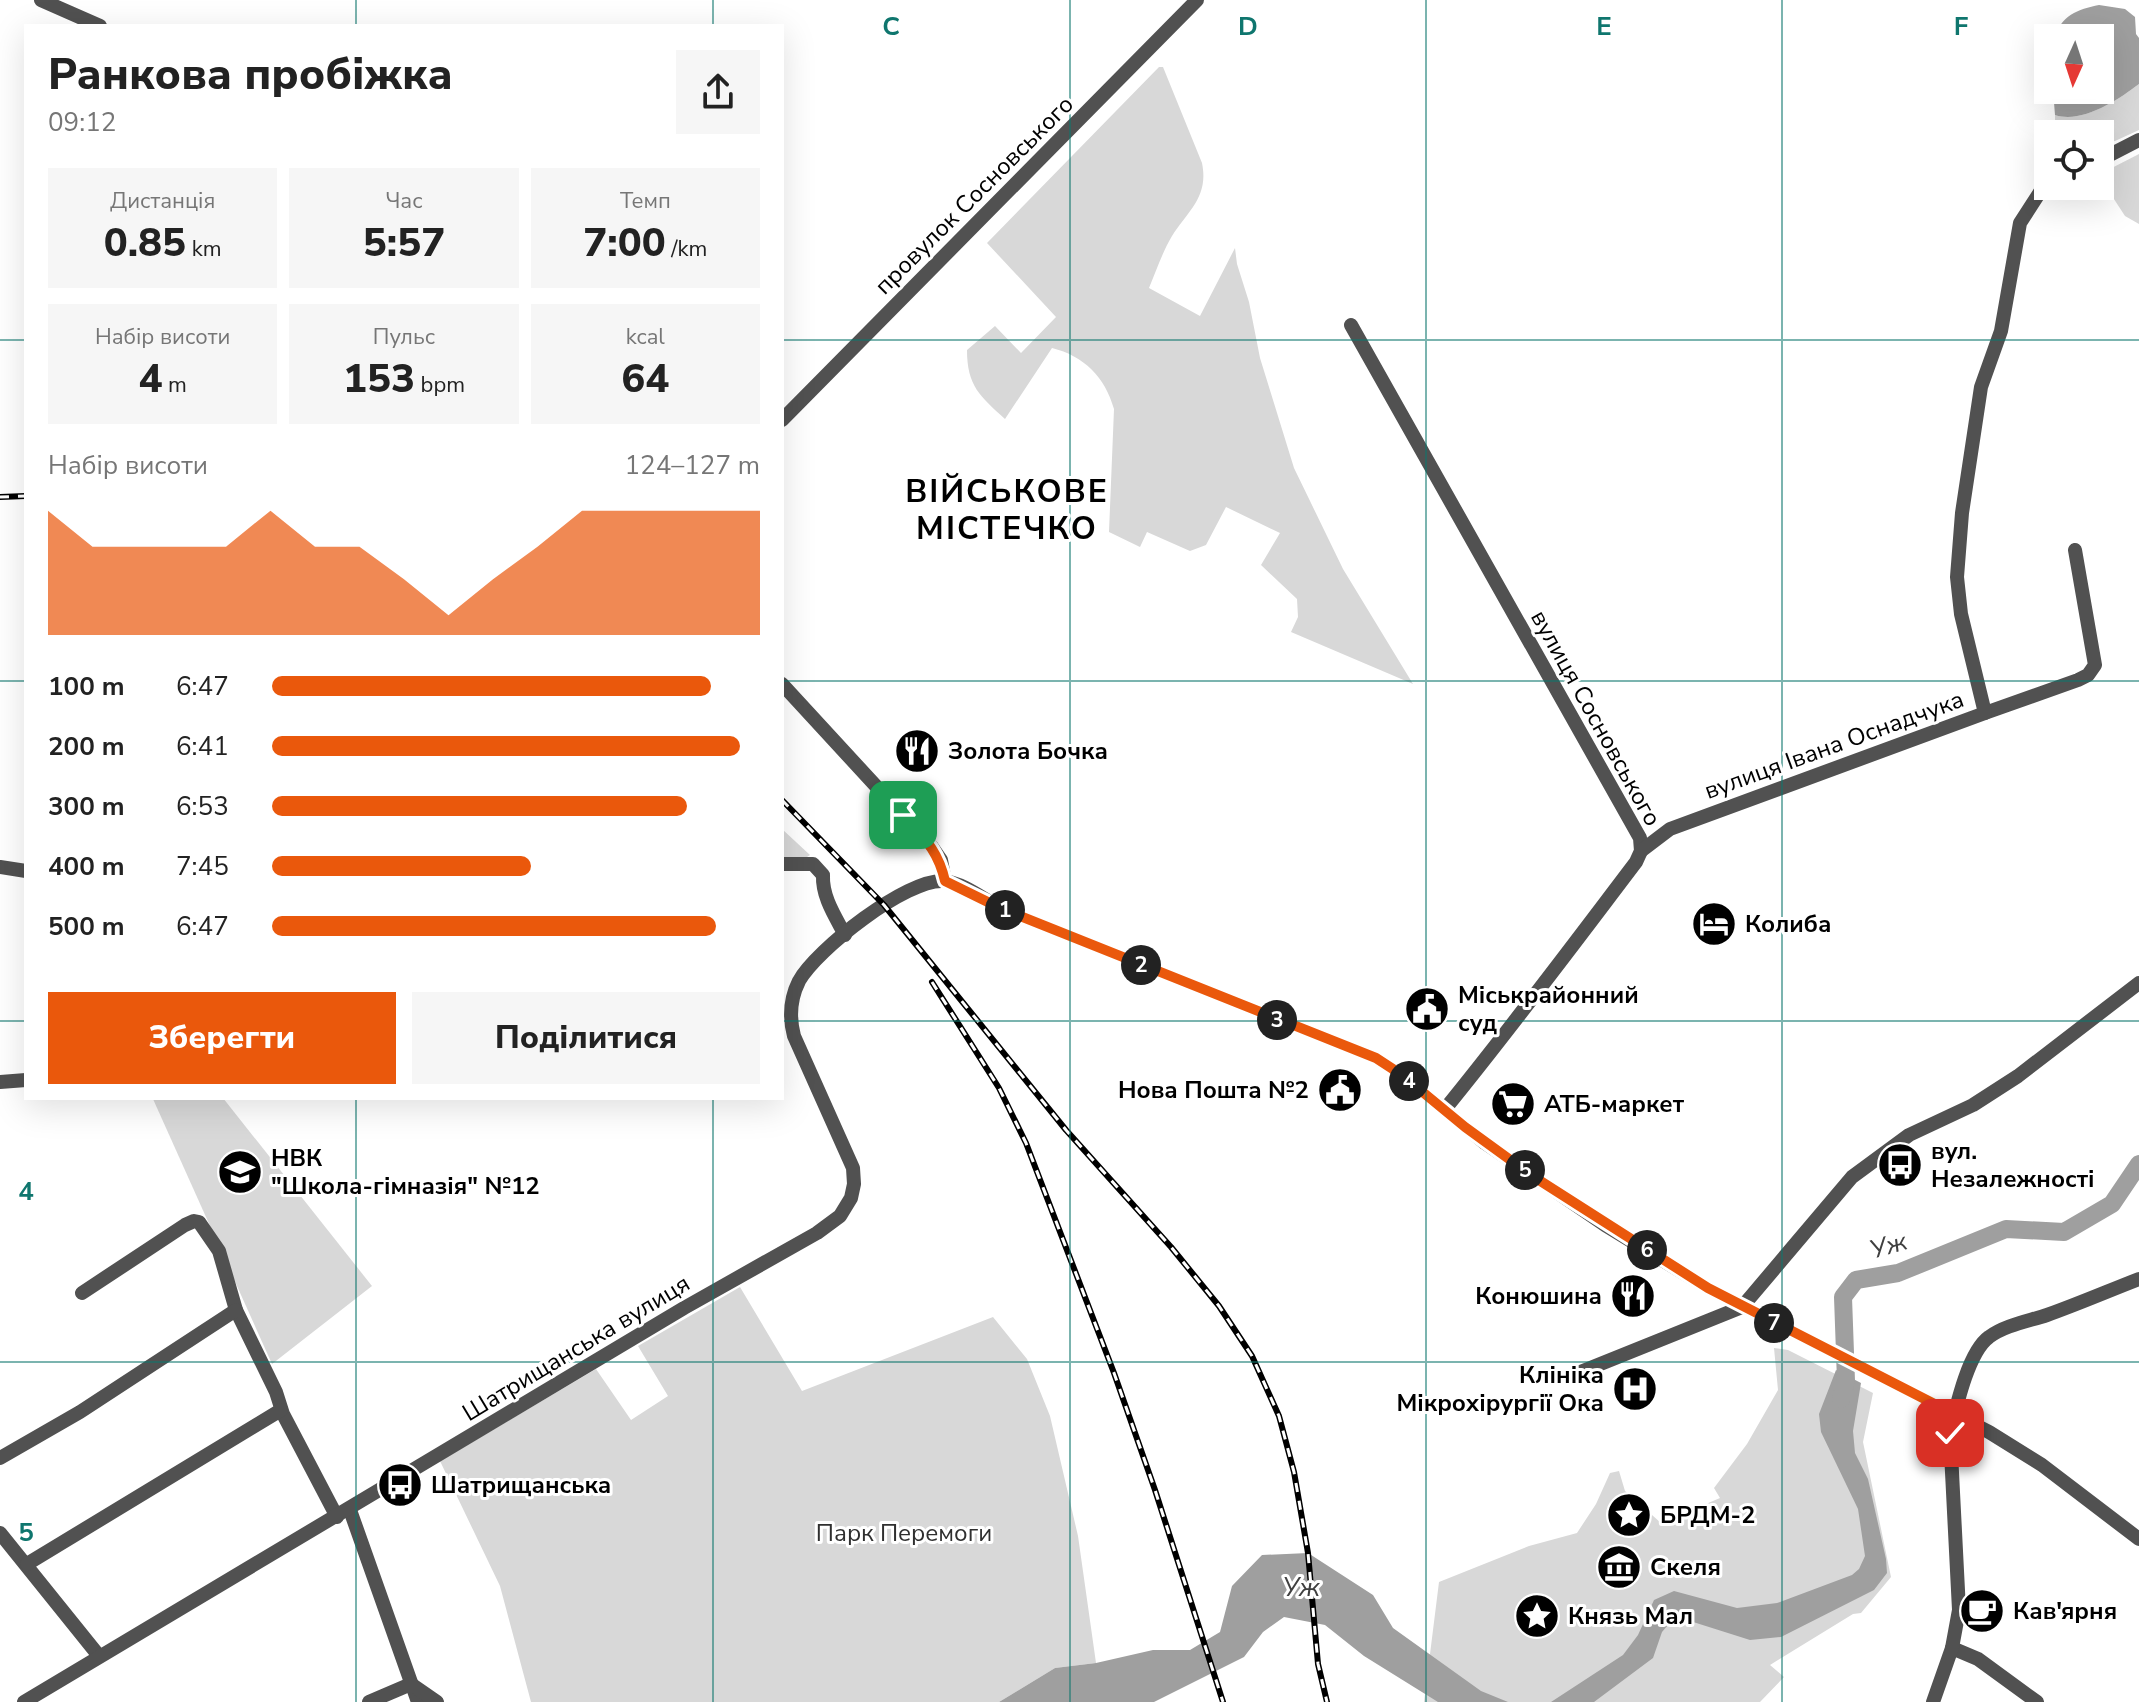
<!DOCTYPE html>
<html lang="uk">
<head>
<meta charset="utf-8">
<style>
	:root { --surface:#fff; --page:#f6f6f6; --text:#222; --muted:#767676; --accent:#ea580c }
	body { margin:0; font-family:"Nunito Sans",sans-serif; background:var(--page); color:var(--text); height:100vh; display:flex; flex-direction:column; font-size:30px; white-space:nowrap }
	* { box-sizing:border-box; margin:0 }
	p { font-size:26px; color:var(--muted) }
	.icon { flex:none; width:44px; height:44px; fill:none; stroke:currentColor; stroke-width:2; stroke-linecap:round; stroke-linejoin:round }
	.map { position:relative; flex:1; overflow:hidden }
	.side { position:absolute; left:24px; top:24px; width:760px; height:1076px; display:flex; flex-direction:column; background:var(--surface); border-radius:0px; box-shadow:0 8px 32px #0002 }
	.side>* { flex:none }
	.needle { width:52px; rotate:183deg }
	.fabs { position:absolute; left:2034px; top:24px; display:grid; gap:16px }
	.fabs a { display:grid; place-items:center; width:80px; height:80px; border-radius:0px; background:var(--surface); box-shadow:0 8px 32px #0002; font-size:40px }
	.pin { position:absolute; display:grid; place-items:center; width:68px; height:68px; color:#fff; margin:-34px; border-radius:16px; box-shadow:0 4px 12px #0006 }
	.km { position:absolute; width:40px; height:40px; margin:-20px; border-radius:50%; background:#222; color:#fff; font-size:22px; line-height:40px; text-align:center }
	.round { display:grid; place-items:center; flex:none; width:84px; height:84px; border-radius:0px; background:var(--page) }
	.summary { display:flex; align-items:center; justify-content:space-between; height:136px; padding:0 24px }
	h1 { font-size:44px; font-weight:800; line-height:60px }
	.metrics { display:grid; grid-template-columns:repeat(3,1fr); gap:12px; height:136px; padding:8px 24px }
	.metrics div { display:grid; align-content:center; border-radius:0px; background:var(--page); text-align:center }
	.metrics b { font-size:40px; font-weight:800 }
	.metrics small { font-size:22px; font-weight:400 }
	.metrics p { font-size:22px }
	.chart { height:224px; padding:16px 24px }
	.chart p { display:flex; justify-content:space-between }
	.chart svg { width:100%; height:144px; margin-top:8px; fill:var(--accent); opacity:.7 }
	.primary-button { display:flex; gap:16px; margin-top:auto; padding:16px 24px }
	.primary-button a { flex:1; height:92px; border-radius:0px; background:var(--accent); color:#fff; font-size:32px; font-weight:800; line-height:92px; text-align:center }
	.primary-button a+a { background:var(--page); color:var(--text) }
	ul { padding:0 24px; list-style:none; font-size:26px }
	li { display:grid; grid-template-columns:128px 96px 1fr; align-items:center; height:60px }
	li i { height:20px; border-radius:10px; background:var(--accent) }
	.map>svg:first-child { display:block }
	.green { fill:#d8d8d8 }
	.water { fill:#9f9f9f }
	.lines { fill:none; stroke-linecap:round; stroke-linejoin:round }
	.river { stroke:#9f9f9f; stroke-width:18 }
	.minor { stroke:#515151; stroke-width:14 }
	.rail-casing { stroke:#000; stroke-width:6 }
	.rail { stroke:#fff; stroke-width:3; stroke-dasharray:9; stroke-linecap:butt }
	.route-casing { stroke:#fff; stroke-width:16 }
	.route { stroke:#ea580c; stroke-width:10 }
	.grid { fill:none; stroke:#0f766e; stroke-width:2; stroke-opacity:0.55 }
	.labels { text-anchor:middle; stroke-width:6; stroke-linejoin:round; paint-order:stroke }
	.street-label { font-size:24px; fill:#000; stroke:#fff }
	.poi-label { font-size:24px; font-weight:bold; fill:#000; stroke:#fff; text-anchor:start }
	.park-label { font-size:24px; fill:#2f2f2f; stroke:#fff }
	.water-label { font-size:26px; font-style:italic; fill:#404040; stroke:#fff }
	.district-label { font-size:32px; font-weight:bold; letter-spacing:2px; fill:#000; stroke:#fff }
	.grid-label { font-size:26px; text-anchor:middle; font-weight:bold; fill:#0f766e; stroke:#fff; stroke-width:6; stroke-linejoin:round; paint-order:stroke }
</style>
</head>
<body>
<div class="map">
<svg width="2139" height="1702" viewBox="0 0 2139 1702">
	<rect width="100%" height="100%" fill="#fff"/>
	<!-- green -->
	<g class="green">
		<path d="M1159 67H1163L1202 163C1209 197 1188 211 1172 236 1163 251 1156 271 1149 288L1200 316 1235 248 1237 264 1249 302 1260 358 1294 468 1343 569 1413 684 1291 632 1298 617 1297 599 1261 565 1280 533 1226 507 1206 545 1190 551 1147 532 1140 547 1109 532 1114 409C1105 377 1084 356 1052 348L1005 419C980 396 967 386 967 350L995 326 1021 353 1056 317 987 243Z"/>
		<path d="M2139 84V130L2115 141 2100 143V134H2055V115C2082 124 2118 100 2139 84Z"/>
		<polygon points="2139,154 2139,224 2125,216 2112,196 2095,195 2084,189 2085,186 2100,186 2100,174"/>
		<polygon points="782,829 810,855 804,859 782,863"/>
		<polygon points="157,1098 223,1098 372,1286 272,1364 153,1099"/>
		<polygon points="740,1287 802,1391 993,1317 1027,1359 1050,1416 1078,1536 1096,1663 1055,1668 999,1702 531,1702 500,1586 440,1461 596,1369 631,1420 668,1396 638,1346"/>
		<polygon points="1774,1348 1788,1350 1873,1393 1863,1442 1891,1577 1861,1613 1853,1614 1770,1665 1784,1677 1760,1702 1424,1702 1439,1582 1529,1546 1577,1533 1596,1504 1610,1473 1619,1471 1625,1491 1661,1523 1720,1498 1714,1488 1747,1444 1778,1390"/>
	</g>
	<!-- water -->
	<g class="water">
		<path d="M2099 5 2125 9 2135 17 2136 34 2139 38V84C2118 100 2082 124 2055 115L2053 90H2100V38H2055C2060 16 2078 9 2099 5Z"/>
		<polygon points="1836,1370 1861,1383 1853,1431 1855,1453 1868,1479 1886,1559 1887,1573 1874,1590 1781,1637 1750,1640 1690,1621 1674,1618 1662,1632 1653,1658 1594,1702 1551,1702 1623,1655 1638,1635 1654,1600 1674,1591 1737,1608 1777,1603 1852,1575 1859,1569 1865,1556 1858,1509 1821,1432 1819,1414"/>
		<polygon points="1308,1553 1373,1595 1393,1628 1481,1691 1508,1702 1438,1702 1364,1656 1325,1625 1284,1617 1263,1632 1244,1657 1154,1702 999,1702 1055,1668 1096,1663 1153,1650 1190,1650 1220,1632 1232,1586 1262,1555"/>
	</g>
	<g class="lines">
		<!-- river -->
		<polyline class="river" points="1841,1399 1846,1381 1843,1297 1856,1280 1898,1273 2006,1229 2064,1232 2112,1204 2139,1164"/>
		<!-- minor -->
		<g class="minor">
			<polyline points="41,0 100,26"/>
			<polyline points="2100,160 2139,140"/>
			<path d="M1351 325 1640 838 1641 851 1636 862C1573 945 1511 1028 1445 1109"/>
			<polyline points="782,420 1197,0"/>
			<polyline points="782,684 932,847 941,860 945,881"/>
			<polyline points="1985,713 2078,680 2088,675 2095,665 2075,550"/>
			<polyline points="1641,851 1670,829 1985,713 1961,614 1957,577 1962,513 1981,387 2001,331 2020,223 2040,192 2052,186"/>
			<path d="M782 864H813L823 875C822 897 835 916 845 935"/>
			<polyline points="0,867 26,871"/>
			<polyline points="0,1082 26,1080"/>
			<polyline points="82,1293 185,1225 194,1221 199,1222 219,1251 236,1310 276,1392 283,1414 337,1517"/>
			<polyline points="1573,1375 1742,1307 1852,1177 1909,1135 1973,1105 2018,1076 2139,983"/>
			<polyline points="0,1458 80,1412 236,1310"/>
			<polyline points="350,1510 418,1702"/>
			<polyline points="0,1533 99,1656"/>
			<polyline points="27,1564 281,1410"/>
			<polyline points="1952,1648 1978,1659 2037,1702"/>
			<path d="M24 1702 684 1308 817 1233 840 1216 851 1198 854 1184 853 1168 794 1036C789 1017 790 999 799 981 816 950 907 878 944 881 963 883 983 899 1000 908L1376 1058 1402 1075 1485 1143 1605 1225 1708 1288 1989 1432 2042 1465 2139 1539"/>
			<polyline points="369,1702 411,1684 437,1702"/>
			<path d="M1933 1702 1952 1648 1959 1610 1950 1433C1956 1408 1968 1352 1989 1337 2005 1325 2029 1321 2047 1315 2078 1304 2108 1291 2139 1279"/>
		</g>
		<!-- rail casing -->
		<g class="rail-casing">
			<g id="rail">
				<polyline points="0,497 26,496"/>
				<polyline points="782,800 884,905 1066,1130 1171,1247 1219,1306 1252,1356 1279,1416 1294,1472 1308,1553 1318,1664 1327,1702"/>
				<polyline points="932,982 999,1088 1026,1143 1114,1373 1155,1490 1223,1702"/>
			</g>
		</g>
		<!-- rail -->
		<use href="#rail" class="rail"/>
	</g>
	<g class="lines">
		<!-- route casing -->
		<g class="route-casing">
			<path id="route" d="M903 815C924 838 938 850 945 881L1000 908 1376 1058 1402 1075 1465 1127 1531 1175 1708 1288 1954 1414 1950 1433"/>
		</g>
		<!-- route -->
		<use href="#route" class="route"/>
	</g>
	<!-- grid -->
	<path class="grid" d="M356 0V26M713 0V26M1070 0V1702M1426 0V1702M1782 0V1702M0 340H26M782 340H2139M0 681H26M782 681H2139M0 1021H26M782 1021H2139M356 1098V1702M713 1098V1702M0 1362H2139"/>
	<!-- icons -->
	<defs>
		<g id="restaurant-disc" transform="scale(2.3)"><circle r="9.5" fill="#000" stroke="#fff"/><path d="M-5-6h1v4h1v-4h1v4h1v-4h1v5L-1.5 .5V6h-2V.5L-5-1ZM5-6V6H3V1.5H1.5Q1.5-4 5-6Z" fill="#fff"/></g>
		<g id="hotel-disc" transform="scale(2.3)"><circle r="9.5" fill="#000" stroke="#fff"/><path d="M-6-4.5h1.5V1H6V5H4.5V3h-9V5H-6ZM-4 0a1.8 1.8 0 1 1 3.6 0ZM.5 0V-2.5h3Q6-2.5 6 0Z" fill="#fff"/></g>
		<g id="civic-disc" transform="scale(2.3)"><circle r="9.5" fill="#000" stroke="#fff"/><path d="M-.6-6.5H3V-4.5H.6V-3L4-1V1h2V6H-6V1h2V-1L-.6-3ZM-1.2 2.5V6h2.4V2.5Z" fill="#fff"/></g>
		<g id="supermarket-disc" transform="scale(2.3)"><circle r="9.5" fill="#000" stroke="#fff"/><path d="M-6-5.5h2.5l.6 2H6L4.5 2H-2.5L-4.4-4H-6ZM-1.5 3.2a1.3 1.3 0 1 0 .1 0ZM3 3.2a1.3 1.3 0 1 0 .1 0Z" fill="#fff"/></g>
		<g id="bus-disc" transform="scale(2.3)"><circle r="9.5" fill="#000" stroke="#fff"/><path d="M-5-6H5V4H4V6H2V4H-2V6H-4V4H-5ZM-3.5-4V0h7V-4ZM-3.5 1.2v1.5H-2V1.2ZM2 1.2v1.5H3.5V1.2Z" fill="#fff"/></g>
		<g id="school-disc" transform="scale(2.3)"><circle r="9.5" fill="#000" stroke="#fff"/><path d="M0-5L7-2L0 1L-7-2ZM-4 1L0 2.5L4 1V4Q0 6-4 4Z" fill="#fff"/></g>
		<g id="hospital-disc" transform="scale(2.3)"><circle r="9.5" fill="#000" stroke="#fff"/><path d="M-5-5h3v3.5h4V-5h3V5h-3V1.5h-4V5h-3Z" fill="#fff"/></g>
		<g id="sight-disc" transform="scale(2.3)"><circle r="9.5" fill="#000" stroke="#fff"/><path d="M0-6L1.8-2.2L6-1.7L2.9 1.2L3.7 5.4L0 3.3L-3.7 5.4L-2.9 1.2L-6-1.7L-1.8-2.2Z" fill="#fff"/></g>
		<g id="museum-disc" transform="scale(2.3)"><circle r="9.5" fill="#000" stroke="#fff"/><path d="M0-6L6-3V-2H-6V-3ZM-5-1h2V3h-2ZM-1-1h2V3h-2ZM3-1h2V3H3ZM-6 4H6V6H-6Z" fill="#fff"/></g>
		<g id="cafe-disc" transform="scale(2.3)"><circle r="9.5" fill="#000" stroke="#fff"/><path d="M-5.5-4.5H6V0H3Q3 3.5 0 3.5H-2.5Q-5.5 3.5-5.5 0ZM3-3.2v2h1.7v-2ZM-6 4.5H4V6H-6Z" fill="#fff"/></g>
	</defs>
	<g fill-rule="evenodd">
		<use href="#restaurant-disc" x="917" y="751"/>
		<use href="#hotel-disc" x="1714" y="924"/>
		<use href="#civic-disc" x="1427" y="1009"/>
		<use href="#civic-disc" x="1340" y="1090"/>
		<use href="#supermarket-disc" x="1513" y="1104"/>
		<use href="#bus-disc" x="1900" y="1165"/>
		<use href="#school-disc" x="240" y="1172"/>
		<use href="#restaurant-disc" x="1633" y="1296"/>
		<use href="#hospital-disc" x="1635" y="1389"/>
		<use href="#bus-disc" x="400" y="1485"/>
		<use href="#sight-disc" x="1629" y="1515"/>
		<use href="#museum-disc" x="1619" y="1567"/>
		<use href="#cafe-disc" x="1982" y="1611"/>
		<use href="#sight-disc" x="1537" y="1616"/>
	</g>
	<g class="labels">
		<!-- street labels -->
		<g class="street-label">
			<text transform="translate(974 195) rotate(-45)" y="8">провулок Сосновського</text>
			<text transform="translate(1596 718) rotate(61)" y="8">вулиця Сосновського</text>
			<text transform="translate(1834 745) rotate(-20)" y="8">вулиця Івана Оснадчука</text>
			<text transform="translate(576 1348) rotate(-31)" y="8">Шатрищанська вулиця</text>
		</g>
		<!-- poi labels -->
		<g class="poi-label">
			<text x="948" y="759">Золота Бочка</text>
			<text x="1745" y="932">Колиба</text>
			<text x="1458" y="1003">Міськрайонний<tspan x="1458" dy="28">суд</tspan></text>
			<text x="1309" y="1098" text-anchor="end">Нова Пошта №2</text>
			<text x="1544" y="1112">АТБ-маркет</text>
			<text x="1931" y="1159">вул.<tspan x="1931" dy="28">Незалежності</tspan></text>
			<text x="271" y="1166">НВК<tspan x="271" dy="28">"Школа-гімназія" №12</tspan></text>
			<text x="1602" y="1304" text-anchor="end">Конюшина</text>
			<text x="1604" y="1383" text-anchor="end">Клініка<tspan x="1604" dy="28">Мікрохірургії Ока</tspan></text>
			<text x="431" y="1493">Шатрищанська</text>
			<text x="1660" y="1523">БРДМ-2</text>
			<text x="1650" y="1575">Скеля</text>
			<text x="2013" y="1619">Кав'ярня</text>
			<text x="1568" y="1624">Князь Мал</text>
		</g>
		<!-- park labels -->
		<g class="park-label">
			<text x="904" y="1541">Парк Перемоги</text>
		</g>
		<!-- water labels -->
		<g class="water-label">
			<text transform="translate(1888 1245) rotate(-16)" y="9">Уж</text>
			<text x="1301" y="1596">Уж</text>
		</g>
		<!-- district labels -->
		<g class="district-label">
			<text x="1007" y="502">ВІЙСЬКОВЕ<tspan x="1007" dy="37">МІСТЕЧКО</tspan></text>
		</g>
	</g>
	<g class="grid-label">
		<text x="891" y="35">C</text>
		<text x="1248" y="35">D</text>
		<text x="1604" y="35">E</text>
		<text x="1961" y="35">F</text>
		<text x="26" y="1200">4</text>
		<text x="26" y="1541">5</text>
	</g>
</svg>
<div class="fabs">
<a><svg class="needle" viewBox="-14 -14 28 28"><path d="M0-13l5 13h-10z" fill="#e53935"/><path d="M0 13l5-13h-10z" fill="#767676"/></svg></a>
<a><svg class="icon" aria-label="locate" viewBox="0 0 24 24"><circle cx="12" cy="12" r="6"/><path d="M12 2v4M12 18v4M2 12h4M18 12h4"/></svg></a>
</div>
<div class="pin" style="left:903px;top:815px;background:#1e9e55"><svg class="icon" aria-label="arrive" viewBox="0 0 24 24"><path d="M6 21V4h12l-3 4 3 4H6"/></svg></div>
<div class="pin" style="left:1950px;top:1433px;background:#d93025"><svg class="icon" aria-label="check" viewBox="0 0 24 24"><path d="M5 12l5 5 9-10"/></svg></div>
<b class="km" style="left:1005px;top:910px">1</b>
<b class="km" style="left:1141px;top:965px">2</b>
<b class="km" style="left:1277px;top:1020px">3</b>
<b class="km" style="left:1409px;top:1081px">4</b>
<b class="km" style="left:1525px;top:1170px">5</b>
<b class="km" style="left:1647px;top:1250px">6</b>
<b class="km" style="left:1774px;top:1323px">7</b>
<section class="side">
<div class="summary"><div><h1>Ранкова пробіжка</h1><p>09:12</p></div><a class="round"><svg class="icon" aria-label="share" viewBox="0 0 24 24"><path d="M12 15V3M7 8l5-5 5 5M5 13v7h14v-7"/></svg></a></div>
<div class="metrics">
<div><p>Дистанція</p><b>0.85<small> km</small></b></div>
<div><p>Час</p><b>5:57</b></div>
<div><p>Темп</p><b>7:00<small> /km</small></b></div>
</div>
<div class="metrics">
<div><p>Набір висоти</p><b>4<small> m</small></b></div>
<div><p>Пульс</p><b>153<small> bpm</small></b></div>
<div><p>kcal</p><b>64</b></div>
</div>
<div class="chart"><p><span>Набір висоти</span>124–127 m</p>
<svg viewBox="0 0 160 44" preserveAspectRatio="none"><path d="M0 44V6L10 17L20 17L30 17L40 17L50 6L60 17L70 17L80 27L90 38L100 27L110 17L120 6L130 6L140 6L150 6L160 6V44z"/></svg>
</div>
<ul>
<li><b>100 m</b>6:47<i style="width:90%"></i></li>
<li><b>200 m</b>6:41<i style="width:96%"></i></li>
<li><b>300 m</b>6:53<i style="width:85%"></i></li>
<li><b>400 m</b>7:45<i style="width:53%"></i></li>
<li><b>500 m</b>6:47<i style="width:91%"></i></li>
</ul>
<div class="primary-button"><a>Зберегти</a><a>Поділитися</a></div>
</section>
</div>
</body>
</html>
